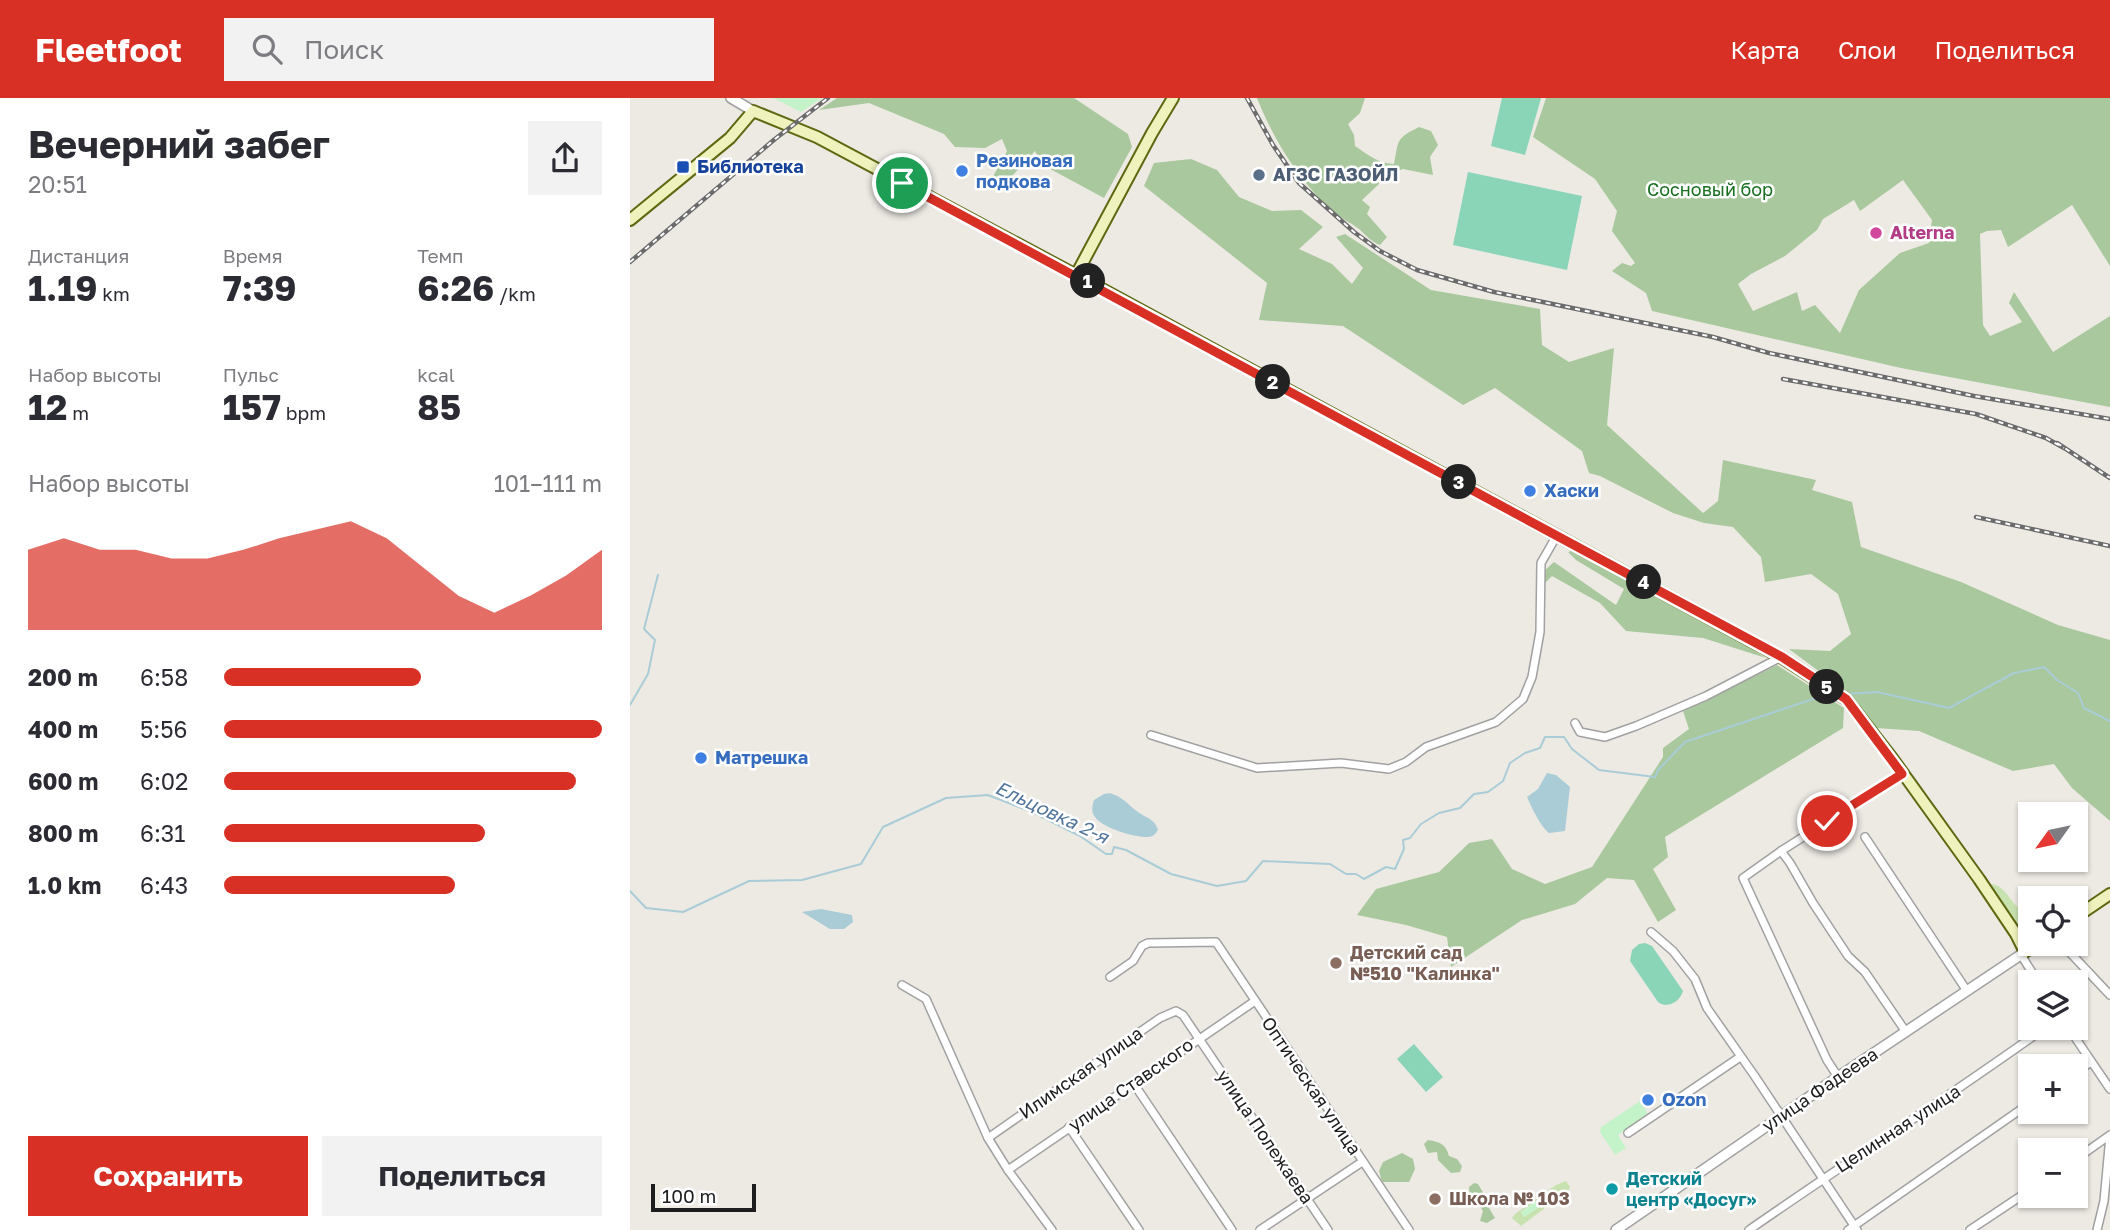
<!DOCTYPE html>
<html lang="ru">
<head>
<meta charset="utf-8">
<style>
	:root { --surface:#fff; --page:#f2f2f3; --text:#2b2b33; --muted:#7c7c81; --accent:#d93025 }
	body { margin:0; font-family:"Golos Text",sans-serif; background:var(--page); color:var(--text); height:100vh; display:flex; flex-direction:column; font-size:26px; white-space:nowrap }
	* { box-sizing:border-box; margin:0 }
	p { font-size:23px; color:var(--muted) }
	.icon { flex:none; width:38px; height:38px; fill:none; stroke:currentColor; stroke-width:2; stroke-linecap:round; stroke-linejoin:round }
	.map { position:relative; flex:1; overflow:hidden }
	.panel { display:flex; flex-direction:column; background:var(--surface); width:630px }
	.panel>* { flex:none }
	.needle { width:46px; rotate:237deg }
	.buttons { position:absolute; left:1388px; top:704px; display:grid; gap:14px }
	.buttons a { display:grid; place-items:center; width:70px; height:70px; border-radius:0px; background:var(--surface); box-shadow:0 2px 5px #0004; font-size:35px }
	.scale { position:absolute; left:21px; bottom:18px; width:105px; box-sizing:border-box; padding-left:7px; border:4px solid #1d1d1d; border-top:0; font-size:19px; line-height:24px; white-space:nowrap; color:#1d1d1d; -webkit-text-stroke:5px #fff; paint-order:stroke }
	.pin { position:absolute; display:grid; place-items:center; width:60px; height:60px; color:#fff; margin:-30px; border:4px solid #fff; border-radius:50%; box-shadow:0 2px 7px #0007 }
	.km { position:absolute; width:35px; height:35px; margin:-18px; border-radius:50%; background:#222; color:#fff; font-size:19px; line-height:35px; text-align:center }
	.round { display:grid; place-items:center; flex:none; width:74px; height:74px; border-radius:0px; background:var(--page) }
	.headline { display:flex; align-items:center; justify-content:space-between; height:119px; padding:0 28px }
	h1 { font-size:38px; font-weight:700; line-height:52px }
	.figures { display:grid; grid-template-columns:repeat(3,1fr); gap:10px; height:119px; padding:7px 28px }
	.figures div { display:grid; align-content:center }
	.figures b { font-size:35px; font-weight:700 }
	.figures small { font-size:19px; font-weight:400 }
	.figures p { font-size:19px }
	.chart { height:196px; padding:14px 28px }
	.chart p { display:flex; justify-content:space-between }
	.chart svg { width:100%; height:126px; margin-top:7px; fill:var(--accent); opacity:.7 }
	.cta { display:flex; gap:14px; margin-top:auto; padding:14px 28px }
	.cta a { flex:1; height:80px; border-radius:0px; background:var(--accent); color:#fff; font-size:28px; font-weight:700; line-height:80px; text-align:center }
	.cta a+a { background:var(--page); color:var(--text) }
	ul { padding:0 28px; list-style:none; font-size:23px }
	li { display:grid; grid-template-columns:112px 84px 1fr; align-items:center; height:52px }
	li i { height:18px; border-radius:9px; background:var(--accent) }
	header { display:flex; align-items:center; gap:42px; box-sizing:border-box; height:98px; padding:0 35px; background:var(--accent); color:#fff }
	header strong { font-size:33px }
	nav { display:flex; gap:38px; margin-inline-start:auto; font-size:24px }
	.search { width:490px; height:63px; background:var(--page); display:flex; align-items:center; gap:18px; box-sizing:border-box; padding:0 24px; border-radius:0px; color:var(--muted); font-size:26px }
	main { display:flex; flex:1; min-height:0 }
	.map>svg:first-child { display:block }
	.grass { fill:#c8e2af; fill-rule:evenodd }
	.forest { fill:#a9c89d; fill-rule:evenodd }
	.park { fill:#c5f3c9 }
	.pitch { fill:#8ad4b8 }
	.water { fill:#a9ccd6 }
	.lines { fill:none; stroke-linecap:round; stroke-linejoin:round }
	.stream { stroke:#a9ccd6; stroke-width:2 }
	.minor-casing { stroke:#a1a1a1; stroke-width:10 }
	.tertiary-casing { stroke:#a1a1a1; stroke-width:12 }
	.secondary-casing { stroke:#5e6810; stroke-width:14 }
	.minor { stroke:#fff; stroke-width:7 }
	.tertiary { stroke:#fff; stroke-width:9 }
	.secondary { stroke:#eff2bd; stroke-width:10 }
	.rail-casing { stroke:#6b6b6b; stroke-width:4.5 }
	.rail { stroke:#fff; stroke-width:2; stroke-dasharray:5; stroke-linecap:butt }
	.route-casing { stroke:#fff; stroke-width:14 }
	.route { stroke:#d93025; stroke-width:9 }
	.transit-dot { fill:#1a4fb4; stroke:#fff; stroke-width:2.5 }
	.shop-dot { fill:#3f7fe0; stroke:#fff; stroke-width:2.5 }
	.service-dot { fill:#5c6f8a; stroke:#fff; stroke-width:2.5 }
	.hotel-dot { fill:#d1479c; stroke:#fff; stroke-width:2.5 }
	.education-dot { fill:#8d6e63; stroke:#fff; stroke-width:2.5 }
	.culture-dot { fill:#0f9aa8; stroke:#fff; stroke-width:2.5 }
	.labels { text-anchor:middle; stroke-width:5; stroke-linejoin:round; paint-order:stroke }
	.shop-label { font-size:18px; font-weight:bold; fill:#366cbe; stroke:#fff; text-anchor:start }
	.transit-label { font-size:18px; font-weight:bold; fill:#164399; stroke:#fff; text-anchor:start }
	.service-label { font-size:18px; font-weight:bold; fill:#4e5e75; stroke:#fff; text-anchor:start }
	.park-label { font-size:18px; fill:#176f1f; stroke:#fff }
	.hotel-label { font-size:18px; font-weight:bold; fill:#b23c85; stroke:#fff; text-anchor:start }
	.education-label { font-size:18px; font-weight:bold; fill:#785e54; stroke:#fff; text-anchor:start }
	.street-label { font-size:18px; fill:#1d1d1d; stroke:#fff }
	.culture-label { font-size:18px; font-weight:bold; fill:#0d838f; stroke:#fff; text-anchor:start }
	.water-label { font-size:19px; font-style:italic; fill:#51759b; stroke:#fff }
</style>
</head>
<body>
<header>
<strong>Fleetfoot</strong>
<div class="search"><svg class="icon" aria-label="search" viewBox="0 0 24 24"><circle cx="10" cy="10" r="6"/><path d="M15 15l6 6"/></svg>Поиск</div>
<nav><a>Карта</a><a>Слои</a><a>Поделиться</a></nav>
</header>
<main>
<section class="panel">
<div class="headline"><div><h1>Вечерний забег</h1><p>20:51</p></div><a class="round"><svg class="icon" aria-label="share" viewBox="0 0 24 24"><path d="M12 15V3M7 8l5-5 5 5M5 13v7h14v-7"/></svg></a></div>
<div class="figures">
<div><p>Дистанция</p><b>1.19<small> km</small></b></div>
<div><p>Время</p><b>7:39</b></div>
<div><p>Темп</p><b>6:26<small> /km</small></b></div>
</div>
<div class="figures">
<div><p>Набор высоты</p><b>12<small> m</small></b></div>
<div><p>Пульс</p><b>157<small> bpm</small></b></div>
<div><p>kcal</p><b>85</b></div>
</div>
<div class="chart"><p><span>Набор высоты</span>101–111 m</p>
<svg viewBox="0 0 160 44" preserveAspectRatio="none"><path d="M0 44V16L10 12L20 16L30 16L40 19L50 19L60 16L70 12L80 9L90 6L100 12L110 22L120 32L130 38L140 32L150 25L160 16V44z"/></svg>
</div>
<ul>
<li><b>200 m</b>6:58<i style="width:52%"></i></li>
<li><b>400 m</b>5:56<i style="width:100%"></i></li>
<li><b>600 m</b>6:02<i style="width:93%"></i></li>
<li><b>800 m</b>6:31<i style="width:69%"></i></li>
<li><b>1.0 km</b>6:43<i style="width:61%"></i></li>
</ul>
<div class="cta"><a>Сохранить</a><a>Поделиться</a></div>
</section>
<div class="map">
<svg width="1480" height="1132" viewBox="0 0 1480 1132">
	<rect width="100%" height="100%" fill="#edeae4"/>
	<!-- grass -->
	<g class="grass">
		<path d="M1363 786C1378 790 1381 808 1394 813L1400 808V844L1393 841 1359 791 1360 788Z"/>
		<path d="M936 1083 940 1089 938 1093 891 1128 882 1120 885 1116 926 1087ZM921 1092 925 1098 894 1119 891 1114Z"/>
	</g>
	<!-- forest -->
	<g class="forest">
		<polygon points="207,0 444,0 498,36 502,49 474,100 411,66 405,53 371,90 360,84 377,53 372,41 355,50 325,49 314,36 239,5 189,12"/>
		<path d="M627 0H735L730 15 718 26 724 37 725 48C737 56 749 66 764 66 769 42 765 41 789 29L801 33 808 47 800 59 803 77 773 71 754 78 748 87 732 102 740 109 737 116 757 139 750 147C740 143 737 138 729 131 722 125 713 122 706 116 671 86 644 43 627 0Z"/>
		<path d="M916 0H1480V168L1442 107 1378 149 1371 132 1357 133 1350 136 1353 227 1360 238 1392 224 1379 205 1384 194 1423 254 1480 218V309L1271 270 1022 213 1016 195 982 173 992 165 1001 168 1005 165 982 133 987 113 965 81 903 39ZM1273 82 1302 122 1299 145 1270 155 1229 192 1210 235 1185 207 1172 213 1167 194 1123 213 1108 186 1121 176 1155 158 1187 132 1193 121 1224 102 1230 113Z"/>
		<polygon points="561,61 587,72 609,99 642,113 671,112 693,129 669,151 702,166 722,186 733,170 706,139 715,136 801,192 910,211 912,247 939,264 984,250 977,327 1073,415 1088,403 1093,362 1186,382 1182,392 1222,404 1231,449 1331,484 1428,527 1480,542 1480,723 1442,690 1424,666 1383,673 1289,633 1246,630 1210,589 1159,551 1200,553 1221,536 1208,496 1181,476 1135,484 1131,459 1103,429 1074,425 1043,415 970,378 959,375 952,353 865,290 833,307 713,228 629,222 637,185 514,88 524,65"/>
		<polygon points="944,452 1079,524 1136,560 1073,540 996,533 970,505 922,478 913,487 914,473 924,464 986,507 994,491 946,462 938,454"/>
		<polygon points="1147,567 1214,610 1213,630 1035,739 1038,759 1023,771 1046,812 1028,824 1004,782 977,780 945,806 892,822 821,869 817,839 776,827 727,817 746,791 809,774 839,745 862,741 882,771 915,786 962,769 1033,659 1033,650 1059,631 1053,613"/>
		<path d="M798 1042C810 1044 816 1046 819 1058L827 1061 832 1068 830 1074 821 1075 808 1062 807 1054 798 1055 794 1046Z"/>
		<polygon points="772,1055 783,1061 785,1071 779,1084 752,1084 749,1073 753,1064"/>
		<polygon points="844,1085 848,1086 860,1106 859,1110 865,1120 857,1125 850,1123 853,1113 848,1105 840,1103 839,1089"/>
	</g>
	<!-- park -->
	<g class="park">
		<polygon points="143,0 192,0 171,14"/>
		<polygon points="1010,1003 1017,1014 1017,1017 988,1037 996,1050 985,1057 970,1034 971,1029"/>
		<polygon points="922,1092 926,1098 894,1119 891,1114"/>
	</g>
	<!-- pitch -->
	<g class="pitch">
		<polygon points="872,0 911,0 895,57 861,48"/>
		<polygon points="838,74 952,98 937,172 823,147"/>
		<path d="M1015 845 1022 848 1053 893C1050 904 1037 911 1028 904L1000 863 1002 852 1009 846Z"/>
		<polygon points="784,946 813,979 796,994 767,961"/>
	</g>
	<!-- water -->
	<g class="water">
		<path d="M917 675 926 677 940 689 935 733 919 735C910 728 902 710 897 699L908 691Z"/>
		<path d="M480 695C497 701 498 708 511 716 519 721 525 722 528 732 525 736 524 738 519 739 506 740 472 730 465 719 461 714 462 709 464 702L474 696Z"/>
		<polygon points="191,811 222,817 223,824 214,831 200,831 172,814"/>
	</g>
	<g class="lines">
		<!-- stream -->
		<g class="stream">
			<polyline points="1216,596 1247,594 1319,610 1384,575 1414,569 1427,582 1448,595 1454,610 1480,623"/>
			<polyline points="0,607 18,576 25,542 14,531 28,477"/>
			<polyline points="0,793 16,810 53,814 119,783 172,782 231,766 253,729 316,700 358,697 402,714 450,738 476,756 482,756 484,749 496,752 541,776 587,788 616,783 633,763 700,766 716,776 726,776 734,781 756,769 765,771 774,751 773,742 780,740 791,726 809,715 830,710 844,696 858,694 873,683 880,665 895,655 910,650 915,639 934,639 942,651 969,672 1025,679 1028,672 1055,644 1192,598 1202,598"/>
		</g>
		<!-- minor casing -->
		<g class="minor-casing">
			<g id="minor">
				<polyline points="945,625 950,634 975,639 1006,628 1076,598 1151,559"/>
				<polyline points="521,637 627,670 711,665 759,671 776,664 796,649 866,624 893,601 902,579 910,534 911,465 927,437"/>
				<polyline points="1235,739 1337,893"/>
				<polyline points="1151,753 1160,765 1183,805 1218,858 1235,874 1276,934"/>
				<polyline points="1021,834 1043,853 1065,881 1077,910 1124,977 1227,1132"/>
				<polyline points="1431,845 1480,897"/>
				<polyline points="1395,854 1393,860 1408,884"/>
				<polyline points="480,879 503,863 512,848 518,845 586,844 779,1132"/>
				<polyline points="272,887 296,901 358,1040 378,1072 422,1132"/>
				<polyline points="1438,929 1480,991"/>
				<polyline points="1446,974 1461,964"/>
				<polyline points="1208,979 1197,962 1113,780 1151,753 1272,676"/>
				<polyline points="504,986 602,1132"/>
				<polyline points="439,1029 509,1132"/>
				<polyline points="998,1035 1110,959"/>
				<polyline points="358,1040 530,920 546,913 553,917 698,1132"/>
				<polyline points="1446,1061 1480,1037"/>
				<polyline points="378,1072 625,903"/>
				<polyline points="630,1132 732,1064"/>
				<path d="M1119 1132C1218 1063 1319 999 1416 929"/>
				<polyline points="1218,1132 1400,1005"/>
				<polyline points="1340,1132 1400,1092"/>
				<polyline points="1467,1132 1474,1103 1480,1038"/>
			</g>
		</g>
		<!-- tertiary casing -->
		<g class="tertiary-casing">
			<g id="tertiary">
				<polyline points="101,0 123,13"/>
				<polyline points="986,1132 1208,979 1395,854"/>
			</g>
		</g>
		<!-- secondary casing -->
		<g class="secondary-casing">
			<g id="secondary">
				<polyline points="0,122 100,40 123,13 187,39 446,177 1151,559 1216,601 1262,660 1349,781 1386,836 1395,854 1407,845"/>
				<polyline points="446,177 522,35 543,0"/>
				<polyline points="1446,819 1480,796"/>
			</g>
		</g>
		<!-- minor -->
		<use href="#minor" class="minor"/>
		<!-- tertiary -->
		<use href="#tertiary" class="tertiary"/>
		<!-- secondary -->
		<use href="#secondary" class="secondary"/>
		<!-- rail casing -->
		<g class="rail-casing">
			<g id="rail">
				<polyline points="617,0 643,47 669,85 724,134 750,153 787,172 864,194 1083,239 1139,255 1344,298 1480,321"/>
				<polyline points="0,164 145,41 198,0"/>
				<polyline points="1153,281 1346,316 1416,340 1434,350"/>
				<polyline points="1427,345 1480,380"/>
				<polyline points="1346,419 1480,448"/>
			</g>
		</g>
		<!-- rail -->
		<use href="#rail" class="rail"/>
	</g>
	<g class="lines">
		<!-- route casing -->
		<g class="route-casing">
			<polyline id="route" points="272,85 1152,559 1216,601 1272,676 1197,723"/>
		</g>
		<!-- route -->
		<use href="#route" class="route"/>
	</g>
	<!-- markers -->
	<rect class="transit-dot" x="46" y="62" width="14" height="14" rx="3.5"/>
	<g class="shop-dot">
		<circle cx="332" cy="73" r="7"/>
		<circle cx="900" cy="393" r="7"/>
		<circle cx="71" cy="660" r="7"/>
		<circle cx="1018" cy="1002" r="7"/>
	</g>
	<circle class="service-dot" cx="629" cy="77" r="7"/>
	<circle class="hotel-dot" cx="1246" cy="135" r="7"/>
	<g class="education-dot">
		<circle cx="706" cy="865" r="7"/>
		<circle cx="805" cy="1101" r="7"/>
	</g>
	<circle class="culture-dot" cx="982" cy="1091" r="7"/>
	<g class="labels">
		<!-- shop labels -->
		<g class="shop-label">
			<text x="346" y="69">Резиновая<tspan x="346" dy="21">подкова</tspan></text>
			<text x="914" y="399">Хаски</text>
			<text x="85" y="666">Матрешка</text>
			<text x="1032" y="1008">Ozon</text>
		</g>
		<!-- transit labels -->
		<g class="transit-label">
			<text x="67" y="75">Библиотека</text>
		</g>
		<!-- service labels -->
		<g class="service-label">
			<text x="643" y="83">АГЗС ГАЗОЙЛ</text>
		</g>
		<!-- park labels -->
		<g class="park-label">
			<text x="1080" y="98">Сосновый бор</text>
		</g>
		<!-- hotel labels -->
		<g class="hotel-label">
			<text x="1260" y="141">Alterna</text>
		</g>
		<!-- education labels -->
		<g class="education-label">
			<text x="720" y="861">Детский сад<tspan x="720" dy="21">№510 "Калинка"</tspan></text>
			<text x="819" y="1107">Школа № 103</text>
		</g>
		<!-- street labels -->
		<g class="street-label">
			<text transform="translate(451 975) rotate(-35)" y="6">Илимская улица</text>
			<text transform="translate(501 987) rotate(-35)" y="6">улица Ставского</text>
			<text transform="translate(681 988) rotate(56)" y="6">Оптическая улица</text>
			<text transform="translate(1190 992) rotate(-34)" y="6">улица Фадеева</text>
			<text transform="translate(1268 1031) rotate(-33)" y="6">Целинная улица</text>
			<text transform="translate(635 1039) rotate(56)" y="6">улица Полежаева</text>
		</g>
		<!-- culture labels -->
		<g class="culture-label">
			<text x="996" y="1087">Детский<tspan x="996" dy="21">центр «Досуг»</tspan></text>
		</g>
		<!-- water labels -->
		<g class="water-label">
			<text transform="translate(422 714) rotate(25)" y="7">Ельцовка 2-я</text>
		</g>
	</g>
</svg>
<div class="buttons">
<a><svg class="needle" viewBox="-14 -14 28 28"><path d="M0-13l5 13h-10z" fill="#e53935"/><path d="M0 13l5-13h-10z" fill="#7c7c81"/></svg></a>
<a><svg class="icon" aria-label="locate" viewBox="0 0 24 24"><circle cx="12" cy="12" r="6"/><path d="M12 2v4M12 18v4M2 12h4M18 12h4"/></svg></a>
<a><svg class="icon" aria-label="layers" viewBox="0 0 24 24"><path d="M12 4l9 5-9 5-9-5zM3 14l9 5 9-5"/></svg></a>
<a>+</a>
<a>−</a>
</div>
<div class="scale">100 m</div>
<div class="pin" style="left:272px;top:85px;background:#1e9e55"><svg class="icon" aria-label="arrive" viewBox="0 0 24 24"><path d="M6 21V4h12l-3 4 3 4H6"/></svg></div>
<div class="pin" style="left:1197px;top:723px;background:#d93025"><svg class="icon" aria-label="check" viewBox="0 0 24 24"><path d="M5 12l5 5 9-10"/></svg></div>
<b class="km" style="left:458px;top:183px">1</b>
<b class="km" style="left:643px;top:284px">2</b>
<b class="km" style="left:829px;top:384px">3</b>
<b class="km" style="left:1014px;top:484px">4</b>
<b class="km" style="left:1197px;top:589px">5</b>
</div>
</main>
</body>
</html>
